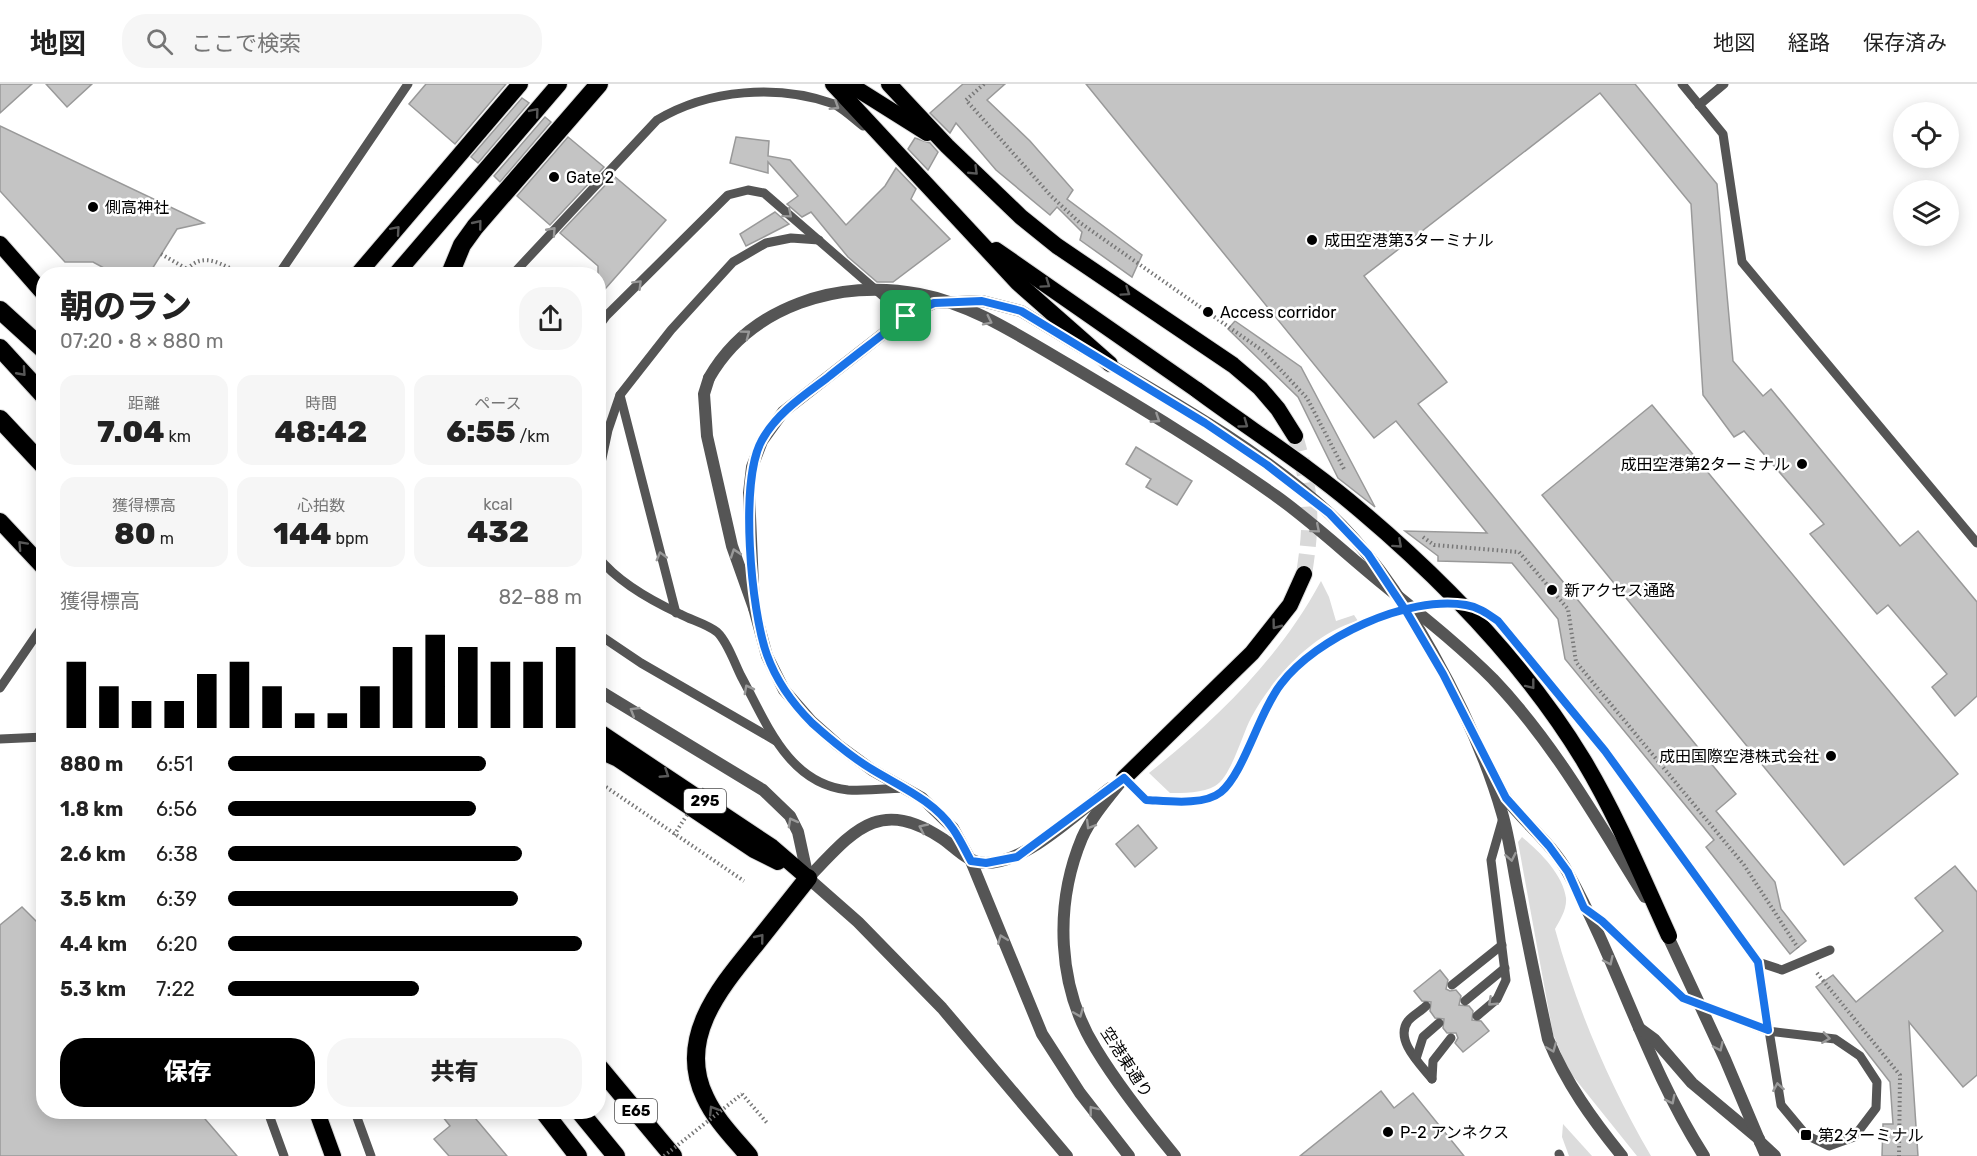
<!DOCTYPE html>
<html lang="ja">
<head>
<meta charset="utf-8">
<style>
	:root { --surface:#fff; --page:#f6f6f6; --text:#222; --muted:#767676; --line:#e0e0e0; --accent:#000 }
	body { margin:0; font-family:Rubik,"Noto Sans JP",sans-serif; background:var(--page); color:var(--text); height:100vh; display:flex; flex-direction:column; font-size:22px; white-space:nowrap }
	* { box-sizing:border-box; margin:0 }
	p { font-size:20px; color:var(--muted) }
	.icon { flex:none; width:33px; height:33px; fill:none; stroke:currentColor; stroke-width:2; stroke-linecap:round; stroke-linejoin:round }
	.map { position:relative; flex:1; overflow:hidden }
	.side { position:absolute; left:36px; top:183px; width:570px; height:852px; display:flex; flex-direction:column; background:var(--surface); border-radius:24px; box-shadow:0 3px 15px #0003 }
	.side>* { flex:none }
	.fabs { position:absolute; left:1893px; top:18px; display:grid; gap:12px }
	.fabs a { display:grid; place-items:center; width:66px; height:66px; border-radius:50%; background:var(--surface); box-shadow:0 3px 15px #0003; font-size:30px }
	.pin { position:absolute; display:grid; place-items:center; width:51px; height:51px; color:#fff; margin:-26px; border-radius:12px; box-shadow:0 3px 9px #0006 }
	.round { display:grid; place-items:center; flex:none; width:63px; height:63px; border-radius:24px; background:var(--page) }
	.overview { display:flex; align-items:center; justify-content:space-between; height:102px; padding:0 24px }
	h1 { font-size:33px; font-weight:800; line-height:45px }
	.stats { display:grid; grid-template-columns:repeat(3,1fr); gap:9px; height:102px; padding:6px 24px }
	.stats div { display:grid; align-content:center; border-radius:15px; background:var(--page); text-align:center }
	.stats b { font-size:30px; font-weight:800 }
	.stats small { font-size:16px; font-weight:400 }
	.stats p { font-size:16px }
	.chart { height:168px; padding:12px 24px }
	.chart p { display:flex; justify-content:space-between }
	.chart svg { width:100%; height:108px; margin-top:6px; stroke:var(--accent); stroke-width:6 }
	.action { display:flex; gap:12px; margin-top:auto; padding:12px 24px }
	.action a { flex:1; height:69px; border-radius:24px; background:var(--accent); color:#fff; font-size:24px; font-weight:800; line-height:69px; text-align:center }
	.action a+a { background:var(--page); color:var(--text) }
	ul { padding:0 24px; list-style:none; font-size:20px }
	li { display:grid; grid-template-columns:96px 72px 1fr; align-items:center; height:45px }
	li i { height:15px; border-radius:8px; background:var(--accent) }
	header { display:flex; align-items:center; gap:36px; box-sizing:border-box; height:84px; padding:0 30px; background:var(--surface); border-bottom:2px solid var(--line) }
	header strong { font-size:28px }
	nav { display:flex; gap:33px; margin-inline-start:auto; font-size:21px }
	.search { width:420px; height:54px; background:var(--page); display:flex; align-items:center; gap:15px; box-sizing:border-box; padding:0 21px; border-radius:24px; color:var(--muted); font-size:22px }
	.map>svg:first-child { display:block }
	.green { fill:#dcdcdc }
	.building { fill:#c4c4c4; stroke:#999; stroke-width:1.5 }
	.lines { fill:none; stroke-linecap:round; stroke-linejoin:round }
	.trunk-tunnel { stroke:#d9d9d9; stroke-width:16; stroke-dasharray:16 8; stroke-linecap:butt }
	.trunk-casing { stroke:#dbdbdb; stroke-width:18 }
	.motorway-casing { stroke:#dbdbdb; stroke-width:20 }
	.path { stroke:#777; stroke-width:4; stroke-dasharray:1.5 3; stroke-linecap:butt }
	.service { stroke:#555; stroke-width:9 }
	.minor { stroke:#555; stroke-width:12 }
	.tertiary { stroke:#555; stroke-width:12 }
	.trunk { stroke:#000; stroke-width:16 }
	.motorway { stroke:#000; stroke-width:18 }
	.trunk-bridge-casing { stroke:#dbdbdb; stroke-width:18; stroke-linecap:butt }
	.path-bridge { stroke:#777; stroke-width:4; stroke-dasharray:1.5 3; stroke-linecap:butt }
	.minor-bridge { stroke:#555; stroke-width:12 }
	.tertiary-bridge { stroke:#555; stroke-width:12 }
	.trunk-bridge { stroke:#000; stroke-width:16 }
	.oneway { stroke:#999 }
	.oneway2 { stroke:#595959 }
	.route-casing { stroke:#fff; stroke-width:12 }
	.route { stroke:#1a73e8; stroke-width:8 }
	.poi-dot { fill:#000; stroke:#fff; stroke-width:2 }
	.labels { text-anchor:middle; stroke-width:5; stroke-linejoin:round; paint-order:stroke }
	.shield { fill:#fff; stroke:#4c4c4c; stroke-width:1.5 }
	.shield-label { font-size:15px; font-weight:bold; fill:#000 }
	.poi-label { font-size:16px; fill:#000; stroke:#fff; text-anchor:start }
	.street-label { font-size:16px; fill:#000; stroke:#fff }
</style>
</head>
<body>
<header>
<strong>地図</strong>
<div class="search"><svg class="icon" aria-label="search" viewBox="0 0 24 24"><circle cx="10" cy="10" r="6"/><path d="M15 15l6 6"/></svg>ここで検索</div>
<nav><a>地図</a><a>経路</a><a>保存済み</a></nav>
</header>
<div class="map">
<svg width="1977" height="1072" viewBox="0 0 1977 1072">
	<rect width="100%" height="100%" fill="#fff"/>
	<!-- green -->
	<g class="green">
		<path d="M1321 497 1329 513 1336 537 1354 531 1358 537C1314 548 1272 594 1251 634 1242 651 1231 693 1215 702 1204 709 1182 709 1170 709L1149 689C1216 636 1280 574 1321 497Z"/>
		<path d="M1522 753C1539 767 1563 790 1566 814 1567 825 1560 836 1555 845 1577 925 1609 1000 1651 1072H1637L1568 986 1553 950 1518 758Z"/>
		<polygon points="1563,1040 1592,1072 1569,1072 1562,1053"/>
	</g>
	<!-- building -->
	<g class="building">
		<polygon points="0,0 32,0 0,29"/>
		<polygon points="46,0 92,0 67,23"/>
		<polygon points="426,0 506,0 455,60 409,20"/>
		<polygon points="963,0 1005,0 987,16 1030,57 1073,106 1067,115 1142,171 1132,193 1080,156 1082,148 1057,123 1050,131 996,86 956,39 950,49 930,29"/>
		<polygon points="1086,0 1635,0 1717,100 1733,277 1763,312 1771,305 1900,462 1918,447 1977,518 1977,612 1955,632 1932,603 1947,590 1888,521 1877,530 1810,450 1824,440 1744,347 1734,353 1703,311 1691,120 1600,9 1364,192 1447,298 1418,320 1736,710 1716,727 1775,798 1781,825 1806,857 1790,870 1706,763 1714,756 1565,575 1558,535 1512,479 1438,477 1438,472 1405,447 1487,449 1396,337 1374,354"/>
		<polygon points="522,14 529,19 478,79 471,73"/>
		<polygon points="545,33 551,38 500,98 494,92"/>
		<polygon points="0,42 204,139 177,145 149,190 115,190 93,178 65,178 0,107"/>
		<polygon points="568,53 604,83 550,141 517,112"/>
		<polygon points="736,53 769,57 768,72 790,76 846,141 885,102 896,84 916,105 911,115 950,155 893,198 877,198 848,173 811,128 802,133 787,120 798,112 768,78 768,89 730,79"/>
		<polygon points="915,54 930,59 938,68 928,86 908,65"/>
		<polygon points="614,92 666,136 598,213 598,182 560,149"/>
		<polygon points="775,128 789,140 746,162 740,150"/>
		<polygon points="1235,237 1301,283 1375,423 1338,394 1298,313 1228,245"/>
		<polygon points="1652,321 1958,690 1844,781 1542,411"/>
		<polygon points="1136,363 1192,397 1177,421 1146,403 1151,395 1126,380"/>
		<polygon points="1138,741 1157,764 1135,783 1116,760"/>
		<polygon points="1955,782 1977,808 1977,991 1963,1003 1909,938 1918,1072 1882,1072 1883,1040 1893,1040 1890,998 1816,903 1833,891 1856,918 1943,847 1915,814"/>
		<polygon points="22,823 44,845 44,1028 199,1028 237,1072 0,1072 0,841"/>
		<polygon points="1440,886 1448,896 1446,905 1450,907 1456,906 1461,912 1459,921 1469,922 1473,927 1472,936 1481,937 1489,947 1463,968 1455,959 1458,954 1456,949 1447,949 1443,944 1444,935 1435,934 1430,927 1431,918 1422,917 1414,907"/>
		<polygon points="1381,1007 1394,1024 1413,1009 1464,1072 1300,1072"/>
		<polygon points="439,1028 470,1028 507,1072 449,1072 434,1055 450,1042"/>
	</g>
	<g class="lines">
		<!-- trunk-tunnel -->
		<path class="trunk-tunnel" d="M1295 352C1311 405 1313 435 1304 490"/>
		<!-- trunk casing -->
		<g class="trunk-casing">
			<g id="trunk">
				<polyline points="833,0 1018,199 1110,280"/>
				<polyline points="849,0 927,49"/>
				<polyline points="889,0 947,62 1021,133 1057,162 1233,281 1260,304 1278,325 1295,352"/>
				<polyline points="0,160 44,210"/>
				<polyline points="996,166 1197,306"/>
				<polyline points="358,190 520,0"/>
				<polyline points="396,190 559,0"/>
				<polyline points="0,437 44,484"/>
				<polyline points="598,647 772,763 808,794"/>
				<polyline points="598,666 618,675 754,766 778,778"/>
				<polyline points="1124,694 1252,569 1290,521 1304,490"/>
				<polyline points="317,1028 333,1072"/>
			</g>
		</g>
		<!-- motorway casing -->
		<g class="motorway-casing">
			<g id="motorway">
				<polyline points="450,190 462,161 475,143 599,0"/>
				<polyline points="0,226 44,266"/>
				<polyline points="0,264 44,312"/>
				<polyline points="0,335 44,382"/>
				<polyline points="598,982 673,1072"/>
				<polyline points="544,1028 578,1072"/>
				<polyline points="580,1028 616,1072"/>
				<path d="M749 1072C733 1053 715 1035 705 1013 677 955 719 905 754 862 772 839 790 817 808 794"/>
			</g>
		</g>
		<!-- path -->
		<g class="path">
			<polyline points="984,0 966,16 1051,112 1079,138 1263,267 1307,314 1345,387"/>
			<polyline points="161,170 187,185 183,190"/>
			<path d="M187 185C202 170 215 177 232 185"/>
			<polyline points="1423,453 1434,461 1519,468 1568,525 1576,578 1744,781 1798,864"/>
			<polyline points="606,703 744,797"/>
			<polyline points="1817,889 1900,991 1899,1072"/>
			<polyline points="742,1010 768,1040"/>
		</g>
		<!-- service -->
		<g class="service">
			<polyline points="1682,0 1723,50 1742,178 1977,459"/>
			<polyline points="1699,21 1724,0"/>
			<polyline points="279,190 408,0"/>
			<path d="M513 190 657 36C709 5 778 0 834 20 845 26 854 35 863 42"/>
			<polyline points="598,243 606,232 728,111 748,106 764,109 906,232"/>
			<polyline points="620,311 676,529"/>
			<polyline points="598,393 608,346 620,311 671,246 733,178 766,159 791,154 819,156"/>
			<path d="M598 473C617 497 652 517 680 530 691 536 707 540 717 548 727 557 735 580 741 592 766 638 788 700 848 706 866 707 885 705 903 704"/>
			<polyline points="598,550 641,579 776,657"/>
			<polyline points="0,604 44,540"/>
			<polyline points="0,655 44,653"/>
			<path d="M1124 694 1146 716C1165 717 1206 721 1221 708 1244 689 1260 628 1281 600 1317 554 1407 511 1466 521 1479 523 1488 530 1498 537L1605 667 1758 878 1781 1021 1806 1051 1829 1062 1854 1053 1876 1024 1877 998 1860 972 1835 955 1768 947 1683 914 1602 837 1587 826"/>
			<polyline points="1758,878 1782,886 1830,866"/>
			<polyline points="1452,901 1502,861"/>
			<polyline points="1465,917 1505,884"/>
			<path d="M1426 922C1421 927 1412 932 1408 937 1394 956 1421 981 1432 995"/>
			<polyline points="1477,932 1497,915 1506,896 1491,776 1503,734"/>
			<polyline points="1416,975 1423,953 1439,939"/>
			<polyline points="1432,995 1433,977 1451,954"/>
			<polyline points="268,1028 284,1072"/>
			<polyline points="355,1028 371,1072"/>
			<polyline points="1559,1070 1560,1072"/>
		</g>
		<!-- minor -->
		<g class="minor">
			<path d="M1492 688C1497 697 1501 707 1507 716 1527 741 1553 761 1568 789 1619 881 1647 983 1704 1072"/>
			<polyline points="1639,944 1654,955 1692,999 1759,1055"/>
		</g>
		<!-- tertiary -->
		<g class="tertiary">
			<path d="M1104 277C1181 322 1263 369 1329 429 1401 495 1475 635 1502 729 1510 756 1513 785 1519 813 1528 861 1538 908 1548 955 1566 999 1592 1035 1622 1072"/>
			<polyline points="709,294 704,310 707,352 732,462 754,524 767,572 784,606 811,637 838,661 872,686 922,714 953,744 971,777 1042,950 1080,1009 1129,1072"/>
			<polyline points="754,524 749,409 752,383 762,357 783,328 906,232 934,219 982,217 1021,227 1084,265"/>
			<polyline points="598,606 763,706 790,732 798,748 808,794 858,838 942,924 1067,1072"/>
			<path d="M1124 694C1109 713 1092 732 1082 754 1054 821 1057 903 1096 965 1119 1003 1147 1038 1175 1072"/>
			<path d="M808 794C852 749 878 711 943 755 957 765 968 779 986 779 1027 779 1078 728 1110 704"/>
		</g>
		<!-- trunk -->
		<use href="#trunk" class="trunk"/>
		<!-- motorway -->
		<use href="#motorway" class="motorway"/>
		<!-- trunk-bridge casing -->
		<g class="trunk-bridge-casing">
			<path id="trunk-bridge" d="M1197 306C1251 346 1310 383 1361 427 1446 499 1526 581 1584 677 1617 732 1642 793 1669 852"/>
		</g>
		<!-- path-bridge -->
		<g class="path-bridge">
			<polyline points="674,751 706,702"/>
			<polyline points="664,1072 742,1010"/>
		</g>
		<!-- minor-bridge -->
		<polyline class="minor-bridge" points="1760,1058 1775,1072"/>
		<!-- tertiary-bridge -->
		<g class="tertiary-bridge">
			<path d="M709 294C750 222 840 194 919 210 973 220 1024 255 1071 282 1140 323 1210 365 1276 412 1311 437 1344 468 1378 496 1417 528 1458 560 1493 595 1555 660 1598 738 1645 813"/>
			<polyline points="1665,846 1725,975 1766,1072"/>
		</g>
		<!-- trunk-bridge -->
		<use href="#trunk-bridge" class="trunk-bridge"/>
	</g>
	<!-- one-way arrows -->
	<defs><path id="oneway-chevron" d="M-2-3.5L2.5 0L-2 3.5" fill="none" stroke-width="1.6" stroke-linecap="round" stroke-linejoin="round" transform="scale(1.5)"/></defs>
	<g class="oneway">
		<use href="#oneway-chevron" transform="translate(835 22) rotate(32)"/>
		<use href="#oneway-chevron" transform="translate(788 130) rotate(40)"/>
		<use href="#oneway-chevron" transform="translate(552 147) rotate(-48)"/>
		<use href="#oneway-chevron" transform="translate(638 200) rotate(-45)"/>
		<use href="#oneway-chevron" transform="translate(988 237) rotate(26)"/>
		<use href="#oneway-chevron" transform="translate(746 250) rotate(-37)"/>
		<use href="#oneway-chevron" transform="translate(1156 335) rotate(33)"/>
		<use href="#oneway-chevron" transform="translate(1316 445) rotate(40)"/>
		<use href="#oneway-chevron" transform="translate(735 469) rotate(-109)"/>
		<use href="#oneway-chevron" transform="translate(661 472) rotate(-105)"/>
		<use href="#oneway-chevron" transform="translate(748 605) rotate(-118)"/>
		<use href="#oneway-chevron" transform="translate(634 627) rotate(-149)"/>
		<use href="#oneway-chevron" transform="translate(792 738) rotate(-119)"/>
		<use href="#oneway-chevron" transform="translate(1090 741) rotate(121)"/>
		<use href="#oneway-chevron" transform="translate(923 744) rotate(-155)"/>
		<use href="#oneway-chevron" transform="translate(1511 773) rotate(79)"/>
		<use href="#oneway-chevron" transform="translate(1002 855) rotate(-111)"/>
		<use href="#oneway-chevron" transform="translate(1609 877) rotate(65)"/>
		<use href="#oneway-chevron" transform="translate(1492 918) rotate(137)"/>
		<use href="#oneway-chevron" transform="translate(1079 929) rotate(68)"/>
		<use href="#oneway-chevron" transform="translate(1826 954) rotate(8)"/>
		<use href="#oneway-chevron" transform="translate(1719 963) rotate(65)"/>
		<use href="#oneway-chevron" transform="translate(1552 964) rotate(68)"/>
		<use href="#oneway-chevron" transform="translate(1778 1003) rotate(-100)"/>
		<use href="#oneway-chevron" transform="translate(1671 1016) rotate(63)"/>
		<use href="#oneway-chevron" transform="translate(1093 1026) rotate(-128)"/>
	</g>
	<g class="oneway2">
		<use href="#oneway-chevron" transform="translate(535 28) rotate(-50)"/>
		<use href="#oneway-chevron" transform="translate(974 87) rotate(44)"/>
		<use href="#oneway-chevron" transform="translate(478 140) rotate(-51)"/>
		<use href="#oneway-chevron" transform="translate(396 146) rotate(-49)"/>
		<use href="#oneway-chevron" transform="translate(1046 200) rotate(35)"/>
		<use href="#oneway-chevron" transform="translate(1126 208) rotate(34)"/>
		<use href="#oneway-chevron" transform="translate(22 288) rotate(48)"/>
		<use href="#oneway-chevron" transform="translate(1244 340) rotate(36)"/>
		<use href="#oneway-chevron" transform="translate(1398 460) rotate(42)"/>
		<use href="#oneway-chevron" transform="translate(22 461) rotate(-133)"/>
		<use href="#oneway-chevron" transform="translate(1276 541) rotate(127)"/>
		<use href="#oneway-chevron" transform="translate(1531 601) rotate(52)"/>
		<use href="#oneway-chevron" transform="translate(665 690) rotate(33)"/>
		<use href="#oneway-chevron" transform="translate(760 854) rotate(-51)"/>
		<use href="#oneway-chevron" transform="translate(713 1026) rotate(-122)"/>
	</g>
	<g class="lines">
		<!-- route casing -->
		<g class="route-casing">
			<path id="route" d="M906 232C880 253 853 273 827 294 803 312 777 329 762 356 739 397 751 527 767 571 776 596 793 620 812 639 831 656 851 673 873 686 901 703 934 717 953 745 960 755 965 766 971 777L986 779 1017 773 1124 694 1146 716C1167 717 1204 722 1221 708 1244 689 1259 628 1281 600 1316 554 1407 511 1466 521 1479 523 1488 530 1498 537L1605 667 1758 878 1768 946 1683 914 1602 837 1584 824 1568 788 1549 762 1506 714 1443 590 1406 527 1368 470 1329 429 1267 381 1205 339 1021 227 982 217 934 219 906 232"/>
		</g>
		<!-- route -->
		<use href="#route" class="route"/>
	</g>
	<!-- markers -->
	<g class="poi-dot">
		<circle cx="554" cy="93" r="6"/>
		<circle cx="93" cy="123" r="6"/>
		<circle cx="1312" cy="156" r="6"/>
		<circle cx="1208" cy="228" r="6"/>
		<circle cx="1802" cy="380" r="6"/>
		<circle cx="1552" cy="506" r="6"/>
		<circle cx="1831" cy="672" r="6"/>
		<circle cx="1388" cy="1048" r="6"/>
		<rect x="1800" y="1045" width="12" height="12" rx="3"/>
	</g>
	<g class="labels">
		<!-- shield labels -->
		<g class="shield">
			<rect x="684" y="705" width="42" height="24" rx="4.5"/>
			<rect x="615" y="1015" width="42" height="24" rx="4.5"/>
		</g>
		<g class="shield-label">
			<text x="705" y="722">295</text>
			<text x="636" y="1032">E65</text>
		</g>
		<!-- poi labels -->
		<g class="poi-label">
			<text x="566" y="99">Gate 2</text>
			<text x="105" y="129">側高神社</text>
			<text x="1324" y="162">成田空港第3ターミナル</text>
			<text x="1220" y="234">Access corridor</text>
			<text x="1790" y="386" text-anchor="end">成田空港第2ターミナル</text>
			<text x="1564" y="512">新アクセス通路</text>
			<text x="1819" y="678" text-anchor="end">成田国際空港株式会社</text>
			<text x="1400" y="1054">P-2 アンネクス</text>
			<text x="1818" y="1057">第2ターミナル</text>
		</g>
		<!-- street labels -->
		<g class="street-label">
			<text transform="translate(1127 978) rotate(57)" y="6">空港東通り</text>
		</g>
	</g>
</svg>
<div class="fabs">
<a><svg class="icon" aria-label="locate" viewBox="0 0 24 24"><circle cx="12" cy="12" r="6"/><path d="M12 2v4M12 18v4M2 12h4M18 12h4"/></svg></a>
<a><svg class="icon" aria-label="layers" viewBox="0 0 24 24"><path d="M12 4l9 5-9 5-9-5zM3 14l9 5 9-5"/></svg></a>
</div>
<div class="pin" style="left:906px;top:232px;background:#1e9e55"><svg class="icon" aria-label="arrive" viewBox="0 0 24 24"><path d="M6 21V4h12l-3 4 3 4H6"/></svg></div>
<section class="side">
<div class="overview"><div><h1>朝のラン</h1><p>07:20 · 8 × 880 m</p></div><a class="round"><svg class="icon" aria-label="share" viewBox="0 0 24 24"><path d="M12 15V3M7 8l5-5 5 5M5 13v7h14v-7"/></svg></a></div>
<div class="stats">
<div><p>距離</p><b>7.04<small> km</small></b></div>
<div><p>時間</p><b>48:42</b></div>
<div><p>ペース</p><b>6:55<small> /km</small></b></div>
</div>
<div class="stats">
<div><p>獲得標高</p><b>80<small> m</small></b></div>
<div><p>心拍数</p><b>144<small> bpm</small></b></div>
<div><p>kcal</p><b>432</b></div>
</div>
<div class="chart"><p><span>獲得標高</span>82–88 m</p>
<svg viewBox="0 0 160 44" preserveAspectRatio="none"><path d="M5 44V17M15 44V27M25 44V33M35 44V33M45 44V22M55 44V17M65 44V27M75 44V38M85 44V38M95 44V27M105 44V11M115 44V6M125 44V11M135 44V17M145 44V17M155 44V11"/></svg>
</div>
<ul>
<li><b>880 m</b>6:51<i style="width:73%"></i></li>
<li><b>1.8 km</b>6:56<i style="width:70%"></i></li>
<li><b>2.6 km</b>6:38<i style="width:83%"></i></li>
<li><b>3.5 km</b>6:39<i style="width:82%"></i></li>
<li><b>4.4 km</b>6:20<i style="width:100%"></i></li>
<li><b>5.3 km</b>7:22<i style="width:54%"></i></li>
</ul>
<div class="action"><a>保存</a><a>共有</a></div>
</section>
</div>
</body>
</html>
